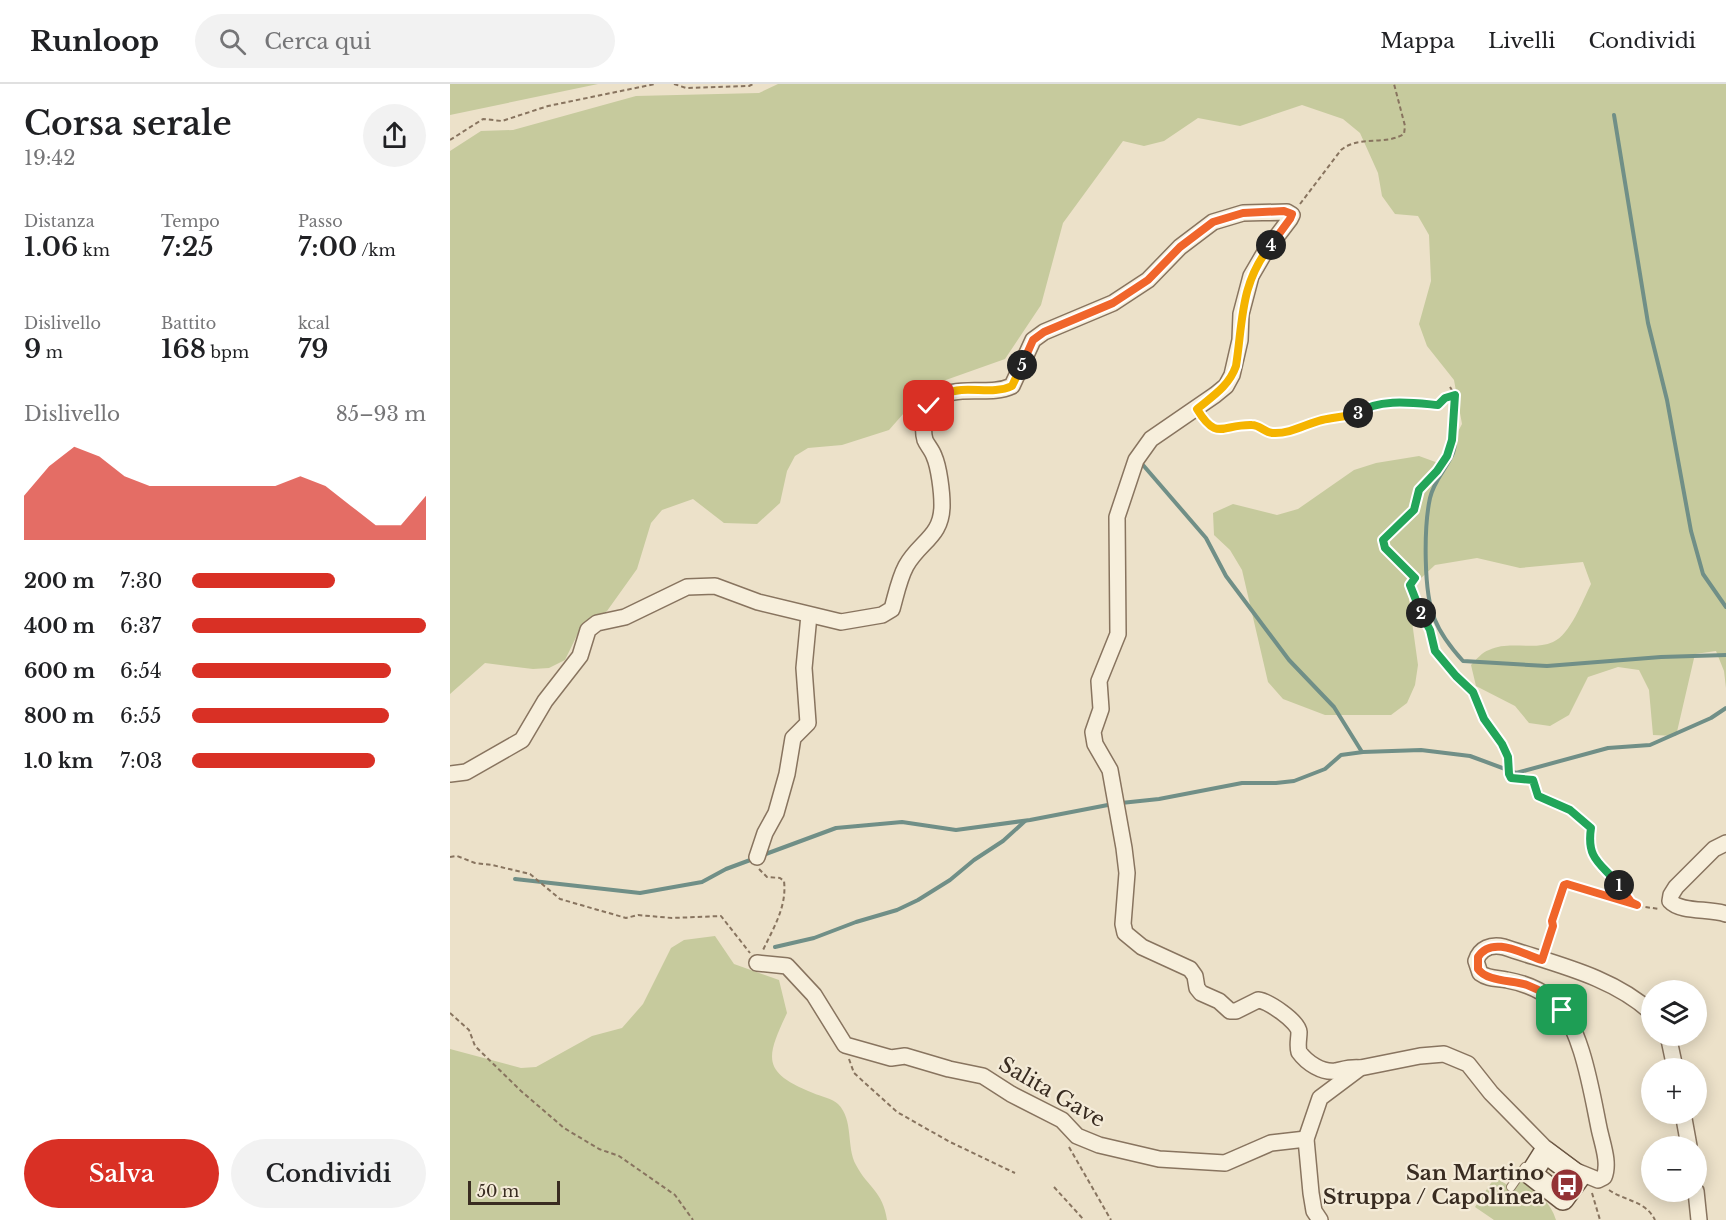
<!DOCTYPE html>
<html lang="it">
<head>
<meta charset="utf-8">
<style>
	:root { --surface:#fff; --page:#f2f2f2; --text:#202124; --muted:#757577; --line:#e0e0e0; --accent:#d93025 }
	body { margin:0; font-family:"Libre Baskerville",serif; background:var(--page); color:var(--text); height:100vh; display:flex; flex-direction:column; font-size:22px; white-space:nowrap }
	* { box-sizing:border-box; margin:0 }
	p { font-size:20px; color:var(--muted) }
	.icon { flex:none; width:33px; height:33px; fill:none; stroke:currentColor; stroke-width:2; stroke-linecap:round; stroke-linejoin:round }
	.map { position:relative; flex:1; overflow:hidden }
	.details { display:flex; flex-direction:column; background:var(--surface); width:450px }
	.details>* { flex:none }
	.controls { position:absolute; left:1191px; top:896px; display:grid; gap:12px }
	.controls a { display:grid; place-items:center; width:66px; height:66px; border-radius:50%; background:var(--surface); box-shadow:0 3px 15px #0003; font-size:30px }
	.scale { position:absolute; left:18px; bottom:15px; width:92px; box-sizing:border-box; padding-left:6px; border:3px solid #392c21; border-top:0; font-size:16px; line-height:21px; white-space:nowrap; color:#392c21; -webkit-text-stroke:4px #f4ebd8; paint-order:stroke }
	.pin { position:absolute; display:grid; place-items:center; width:51px; height:51px; color:#fff; margin:-26px; border-radius:12px; box-shadow:0 3px 9px #0006 }
	.km { position:absolute; width:30px; height:30px; margin:-15px; border-radius:50%; background:#222; color:#fff; font-size:16px; line-height:30px; text-align:center }
	.round { display:grid; place-items:center; flex:none; width:63px; height:63px; border-radius:32px; background:var(--page) }
	.head { display:flex; align-items:center; justify-content:space-between; height:102px; padding:0 24px }
	h1 { font-size:33px; font-weight:600; line-height:45px }
	.figures { display:grid; grid-template-columns:repeat(3,1fr); gap:9px; height:102px; padding:6px 24px }
	.figures div { display:grid; align-content:center }
	.figures b { font-size:26px; font-weight:600 }
	.figures small { font-size:16px; font-weight:400 }
	.figures p { font-size:16px }
	.chart { height:168px; padding:12px 24px }
	.chart p { display:flex; justify-content:space-between }
	.chart svg { width:100%; height:108px; margin-top:6px; fill:var(--accent); opacity:.7 }
	.cta { display:flex; gap:12px; margin-top:auto; padding:12px 24px }
	.cta a { flex:1; height:69px; border-radius:36px; background:var(--accent); color:#fff; font-size:24px; font-weight:600; line-height:69px; text-align:center }
	.cta a+a { background:var(--page); color:var(--text) }
	ul { padding:0 24px; list-style:none; font-size:20px }
	li { display:grid; grid-template-columns:96px 72px 1fr; align-items:center; height:45px }
	li i { height:15px; border-radius:8px; background:var(--accent) }
	header { display:flex; align-items:center; gap:36px; box-sizing:border-box; height:84px; padding:0 30px; background:var(--surface); border-bottom:2px solid var(--line) }
	header strong { font-size:28px }
	nav { display:flex; gap:33px; margin-inline-start:auto; font-size:21px }
	.search { width:420px; height:54px; background:var(--page); display:flex; align-items:center; gap:15px; box-sizing:border-box; padding:0 21px; border-radius:33px; color:var(--muted); font-size:22px }
	main { display:flex; flex:1; min-height:0 }
	.map>svg:first-child { display:block }
	.green { fill:#c6ca9d }
	.lines { fill:none; stroke-linecap:round; stroke-linejoin:round }
	.stream { stroke:#708f87; stroke-width:4 }
	.lane-casing { stroke:#88745f; stroke-width:10 }
	.street-casing { stroke:#88745f; stroke-width:18 }
	.secondary-casing { stroke:#6a5542; stroke-width:24 }
	.path { stroke:#88745f; stroke-width:2; stroke-dasharray:4.5 3; stroke-linecap:butt }
	.lane { stroke:#f7efdc; stroke-width:8 }
	.street { stroke:#f7efdc; stroke-width:15 }
	.secondary { stroke:#f7efdc; stroke-width:21 }
	.split-1-casing { stroke:#fff; stroke-width:12 }
	.split-2-casing { stroke:#fff; stroke-width:12 }
	.split-3-casing { stroke:#fff; stroke-width:12 }
	.split-4-casing { stroke:#fff; stroke-width:12 }
	.split-5-casing { stroke:#fff; stroke-width:12 }
	.split-6-casing { stroke:#fff; stroke-width:12 }
	.split-1 { stroke:#f0652b; stroke-width:8 }
	.split-2 { stroke:#22a559; stroke-width:8 }
	.split-3 { stroke:#22a559; stroke-width:8 }
	.split-4 { stroke:#f5b400; stroke-width:8 }
	.split-5 { stroke:#f0652b; stroke-width:8 }
	.split-6 { stroke:#f5b400; stroke-width:8 }
	.labels { text-anchor:middle; stroke-width:4.5; stroke-linejoin:round; paint-order:stroke }
	.street-label { font-size:21px; fill:#392c21; stroke:#f4ebd8 }
	.poi-label { font-size:21px; font-weight:bold; fill:#392c21; stroke:#f4ebd8; text-anchor:end }
</style>
</head>
<body>
<header>
<strong>Runloop</strong>
<div class="search"><svg class="icon" aria-label="search" viewBox="0 0 24 24"><circle cx="10" cy="10" r="6"/><path d="M15 15l6 6"/></svg>Cerca qui</div>
<nav><a>Mappa</a><a>Livelli</a><a>Condividi</a></nav>
</header>
<main>
<section class="details">
<div class="head"><div><h1>Corsa serale</h1><p>19:42</p></div><a class="round"><svg class="icon" aria-label="share" viewBox="0 0 24 24"><path d="M12 15V3M7 8l5-5 5 5M5 13v7h14v-7"/></svg></a></div>
<div class="figures">
<div><p>Distanza</p><b>1.06<small> km</small></b></div>
<div><p>Tempo</p><b>7:25</b></div>
<div><p>Passo</p><b>7:00<small> /km</small></b></div>
</div>
<div class="figures">
<div><p>Dislivello</p><b>9<small> m</small></b></div>
<div><p>Battito</p><b>168<small> bpm</small></b></div>
<div><p>kcal</p><b>79</b></div>
</div>
<div class="chart"><p><span>Dislivello</span>85–93 m</p>
<svg viewBox="0 0 160 44" preserveAspectRatio="none"><path d="M0 44V26L10 14L20 6L30 10L40 18L50 22L60 22L70 22L80 22L90 22L100 22L110 18L120 22L130 30L140 38L150 38L160 26V44z"/></svg>
</div>
<ul>
<li><b>200 m</b>7:30<i style="width:61%"></i></li>
<li><b>400 m</b>6:37<i style="width:100%"></i></li>
<li><b>600 m</b>6:54<i style="width:85%"></i></li>
<li><b>800 m</b>6:55<i style="width:84%"></i></li>
<li><b>1.0 km</b>7:03<i style="width:78%"></i></li>
</ul>
<div class="cta"><a>Salva</a><a>Condividi</a></div>
</section>
<div class="map">
<svg width="1276" height="1136" viewBox="0 0 1276 1136">
	<rect width="100%" height="100%" fill="#ece1c9"/>
	<!-- green -->
	<g class="green">
		<polygon points="0,0 148,0 0,31"/>
		<path d="M328 0H1276V604L1274 587 1266 567 1245 570 1226 652 1203 651 1199 606 1189 586 1168 583 1138 593 1119 631 1100 642 1079 639 1065 622 1026 602 1021 581C1026 576 1032 568 1039 566 1060 556 1083 567 1103 558 1120 551 1133 516 1141 500L1133 478 1070 484 1027 474 985 481 969 496 959 516 968 581 965 601 957 619 941 631H875L833 615 818 598 792 486 780 466 764 451 763 429 783 420 827 431 848 425 904 386 926 379 969 372 991 380 1012 340 1004 296 977 262 969 240 981 197 979 151 968 132 945 130 932 112 928 89 910 49 893 35 852 21 790 42 748 34 714 57 694 62 673 57 613 139 591 221 555 275 493 297 461 321 439 346 392 361 358 364 345 372 337 387 330 419 307 440 274 439 243 415 212 426 201 439 187 485 157 527 130 545 115 576 99 584 83 585 35 579 0 610V67L31 47 63 46 186 12 309 9Z"/>
		<path d="M265 852 284 880 329 896 337 929C316 974 311 988 363 1009 370 1012 383 1015 388 1020 404 1036 396 1063 406 1081 418 1104 433 1107 437 1136H0V965L71 984 86 983 142 952 172 944 193 920 221 864 234 856Z"/>
		<path d="M1070 1092C1084 1107 1100 1116 1106 1136H1044L1025 1123 1045 1093 1062 1104Z"/>
	</g>
	<g class="lines">
		<!-- stream -->
		<g class="stream">
			<polyline points="1164,31 1198,239 1217,316 1241,447 1253,490 1276,523"/>
			<path d="M1007 328C1006 340 1007 357 1003 369 997 384 984 396 980 414 974 442 973 509 985 536 991 551 1003 566 1013 577L1097 582 1211 573 1276 571"/>
			<polyline points="693,381 756,454 776,492 839,576 884,623 912,668"/>
			<polyline points="671,719 709,715 792,699 826,699 844,697 875,685 891,671 913,668 971,666 1020,672 1066,689 1158,664 1200,661 1261,634 1276,624"/>
			<polyline points="313,771 386,744 452,738 506,746 580,736 663,720"/>
			<polyline points="65,795 190,809 252,798 276,785 303,775"/>
			<polyline points="325,863 364,854 406,838 447,826 468,816 500,796 524,776 553,757 575,737"/>
		</g>
		<!-- lane casing -->
		<g class="lane-casing">
			<polyline id="lane" points="1061,1103 1075,1083"/>
		</g>
		<!-- street casing -->
		<g class="street-casing">
			<g id="street">
				<path d="M0 690 16 688 72 656 95 617 130 572 138 546 147 539 175 533 237 503 265 502 308 518 391 538 432 531 442 525C446 511 449 495 456 482 470 457 492 453 492 421 492 408 489 383 484 372 482 366 477 361 475 356 472 346 474 329 481 321 503 296 536 314 562 302L583 256 594 248 663 219 698 196 730 163 763 138 793 129 837 128 842 131 840 135 815 168 801 192 791 230 790 256 782 291 776 302 765 311 701 355 686 376 667 433 668 550 649 597 651 625 643 648 645 660 660 686 674 764 677 789 673 840 675 849 692 863 740 885 745 892 747 904 751 909 769 917 780 927H786L808 916C818 917 848 937 849 948 849 955 847 961 849 968 857 979 872 989 886 987 895 985 901 983 910 984"/>
				<path d="M1276 759 1264 765 1226 803 1221 811 1220 817C1231 829 1260 824 1276 830"/>
				<polyline points="307,773 315,749 326,729 337,690 343,654 358,639 354,584 359,531"/>
				<polyline points="307,879 337,882 364,911 395,961 441,974 455,972 499,985 533,992 561,1010 612,1036 627,1052 649,1061 709,1075 775,1079 821,1059 856,1055"/>
				<polyline points="1218,951 1225,984"/>
				<polyline points="1233,1029 1239,1062"/>
				<polyline points="1246,1107 1249,1136"/>
				<path d="M870 1136 864 1127 861 1109 856 1055 870 1014 910 984 970 972 994 970 1018 980 1041 1009 1094 1063 1126 1087 1148 1096 1154 1093C1160 1079 1152 1059 1149 1044 1142 1010 1131 938 1103 916 1089 905 1074 899 1057 896 1047 894 1038 895 1030 889L1026 877C1030 864 1041 860 1054 863 1104 880 1162 892 1202 929"/>
			</g>
		</g>
		<!-- secondary casing -->
		<g class="secondary-casing">
			<polygon id="secondary" points="1095,1068 1129,1093 1113,1115 1081,1090"/>
		</g>
		<!-- path -->
		<g class="path">
			<polyline points="224,0 236,4 299,2 303,0"/>
			<polyline points="0,56 33,35 52,37 98,22 205,0"/>
			<path d="M850 120 891 66C909 51 934 62 954 50L955 42 944 0"/>
			<polyline points="1000,303 1005,311"/>
			<path d="M754 336 760 343 771 346 800 341 825 349 846 346 870 337 907 330 914 325 950 318 988 321 995 314 1005 311 1002 356 997 372 987 388 969 406 964 426 933 456 935 464 965 494 960 501 972 533 980 546 985 567 1006 592 1023 608 1034 635 1052 660 1058 673 1059 690 1061 694 1083 696 1088 712 1120 726 1141 744C1136 778 1150 778 1168 800 1175 808 1178 816 1187 821"/>
			<polyline points="0,773 7,772 25,779 42,781 80,790 110,815 176,834 188,831 222,834 271,832 300,869"/>
			<path d="M309 785 317 793 330 794 334 797C337 822 324 843 313 866"/>
			<polyline points="1096,864 1103,842 1102,837 1115,801 1182,821 1209,825"/>
			<polyline points="0,929 19,946 25,962 71,1007 114,1044 149,1065 169,1072 225,1111 243,1136"/>
			<polyline points="399,975 404,989 447,1028 500,1058 565,1089"/>
			<polyline points="619,1063 661,1136"/>
			<polyline points="604,1103 634,1136"/>
			<path d="M1159 1106C1175 1117 1196 1117 1205 1136"/>
			<polyline points="1142,1109 1150,1136"/>
		</g>
		<!-- lane -->
		<use href="#lane" class="lane"/>
		<!-- street -->
		<use href="#street" class="street"/>
		<!-- secondary -->
		<use href="#secondary" class="secondary"/>
	</g>
	<g class="lines">
		<!-- split-1 casing -->
		<g class="split-1-casing">
			<path id="split-1" d="M1112 926C1103 915 1091 906 1077 901 1063 896 1037 898 1028 885V873C1042 851 1073 870 1092 876L1103 842 1102 837 1114 801 1117 800 1187 821 1181 818 1169 801"/>
		</g>
		<!-- split-2 casing -->
		<g class="split-2-casing">
			<path id="split-2" d="M971 529 980 546 985 567 1006 592 1023 608 1034 635 1052 660 1058 673 1059 690 1061 694 1083 696 1088 712 1120 726 1141 744C1136 776 1152 780 1169 801"/>
		</g>
		<!-- split-3 casing -->
		<g class="split-3-casing">
			<path id="split-3" d="M908 329C929 314 964 319 988 321L995 314 1005 311 1002 356 997 372 987 387 969 406 964 426 933 456 935 464 965 494 960 501 971 529"/>
		</g>
		<!-- split-4 casing -->
		<g class="split-4-casing">
			<path id="split-4" d="M821 161C790 199 793 237 786 282 779 302 763 312 747 325 767 358 772 340 802 341 810 341 815 349 823 349 840 350 856 340 872 336 884 333 897 333 908 329"/>
		</g>
		<!-- split-5 casing -->
		<g class="split-5-casing">
			<polyline id="split-5" points="572,281 583,256 594,248 663,219 698,196 730,163 763,138 793,129 834,127 842,130 840,135 821,161"/>
		</g>
		<!-- split-6 casing -->
		<g class="split-6-casing">
			<path id="split-6" d="M479 322C484 318 489 312 495 310 516 300 541 312 562 302L572 281"/>
		</g>
		<!-- split-1 -->
		<use href="#split-1" class="split-1"/>
		<!-- split-2 -->
		<use href="#split-2" class="split-2"/>
		<!-- split-3 -->
		<use href="#split-3" class="split-3"/>
		<!-- split-4 -->
		<use href="#split-4" class="split-4"/>
		<!-- split-5 -->
		<use href="#split-5" class="split-5"/>
		<!-- split-6 -->
		<use href="#split-6" class="split-6"/>
	</g>
	<!-- icons -->
	<defs>
		<g id="bus-disc" transform="scale(1.725)"><circle r="9.5" fill="#933235" stroke="#f4ebd8"/><path d="M-5-6H5V4H4V6H2V4H-2V6H-4V4H-5ZM-3.5-4V0h7V-4ZM-3.5 1.2v1.5H-2V1.2ZM2 1.2v1.5H3.5V1.2Z" fill="#fff"/></g>
	</defs>
	<g fill-rule="evenodd">
		<use href="#bus-disc" x="1117" y="1101"/>
	</g>
	<g class="labels">
		<!-- street labels -->
		<g class="street-label">
			<text transform="translate(602 1008) rotate(30)" y="7">Salita Gave</text>
		</g>
		<!-- poi labels -->
		<g class="poi-label">
			<text x="1094" y="1096">San Martino<tspan x="1094" dy="24">Struppa / Capolinea</tspan></text>
		</g>
	</g>
</svg>
<div class="controls">
<a><svg class="icon" aria-label="layers" viewBox="0 0 24 24"><path d="M12 4l9 5-9 5-9-5zM3 14l9 5 9-5"/></svg></a>
<a>+</a>
<a>−</a>
</div>
<div class="scale">50 m</div>
<div class="pin" style="left:1112px;top:926px;background:#1e9e55"><svg class="icon" aria-label="arrive" viewBox="0 0 24 24"><path d="M6 21V4h12l-3 4 3 4H6"/></svg></div>
<div class="pin" style="left:479px;top:322px;background:#d93025"><svg class="icon" aria-label="check" viewBox="0 0 24 24"><path d="M5 12l5 5 9-10"/></svg></div>
<b class="km" style="left:1169px;top:801px">1</b>
<b class="km" style="left:971px;top:529px">2</b>
<b class="km" style="left:908px;top:329px">3</b>
<b class="km" style="left:821px;top:161px">4</b>
<b class="km" style="left:572px;top:281px">5</b>
</div>
</main>
</body>
</html>
